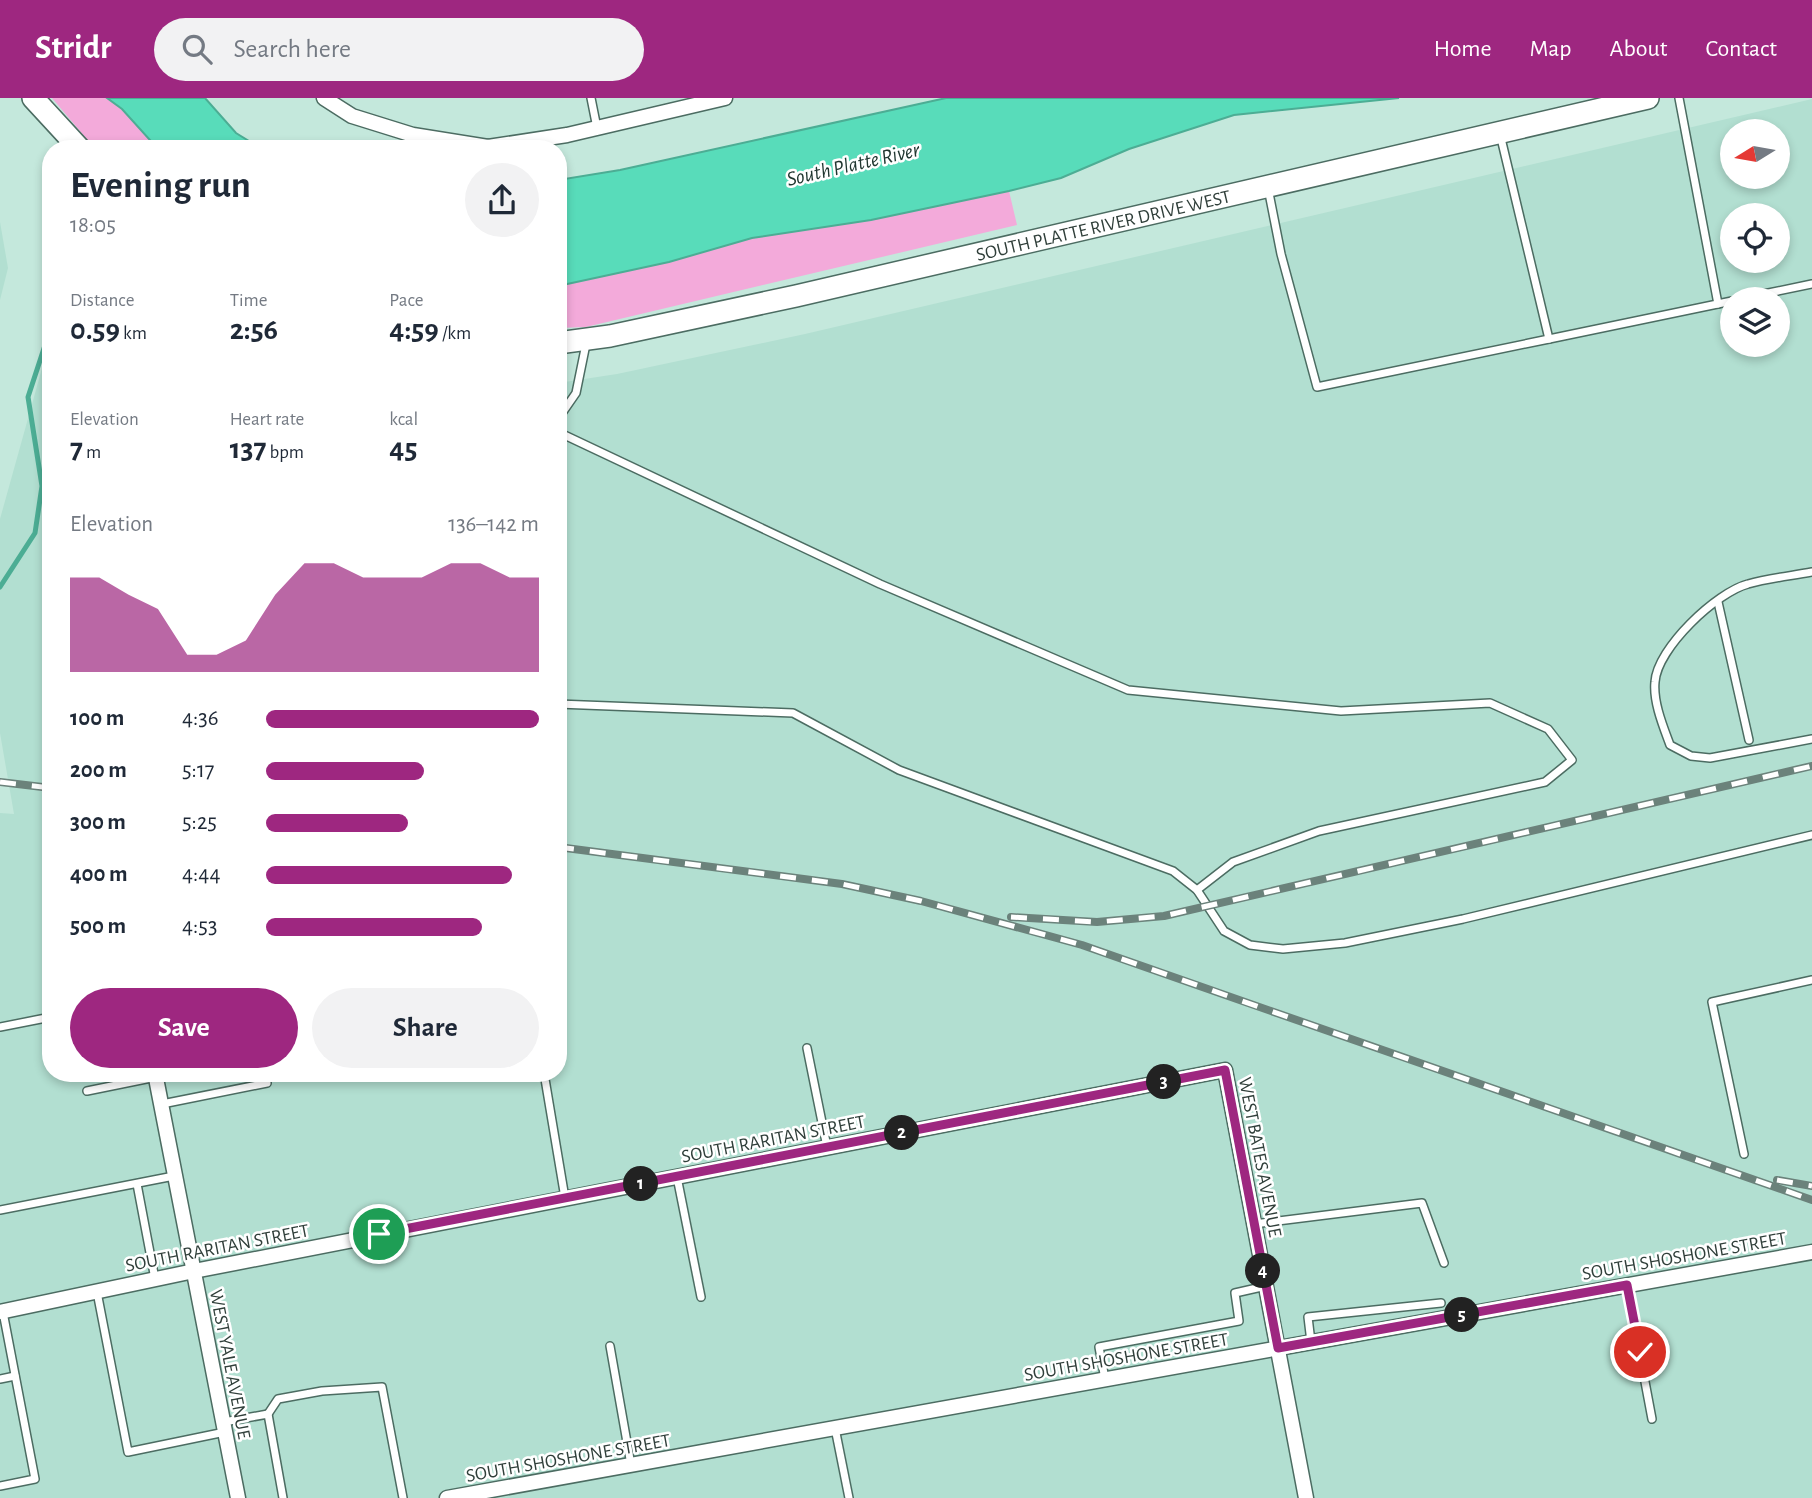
<!DOCTYPE html>
<html lang="en">
<head>
<meta charset="utf-8">
<style>
	:root { --surface:#fff; --page:#f2f2f3; --text:#1f2937; --muted:#747a83; --accent:#9e2780 }
	body { margin:0; font-family:"Alegreya Sans",sans-serif; background:var(--page); color:var(--text); height:100vh; display:flex; flex-direction:column; font-size:26px; white-space:nowrap }
	* { box-sizing:border-box; margin:0 }
	p { font-size:23px; color:var(--muted) }
	.icon { flex:none; width:38px; height:38px; fill:none; stroke:currentColor; stroke-width:2; stroke-linecap:round; stroke-linejoin:round }
	.map { position:relative; flex:1; overflow:hidden }
	.details { position:absolute; left:42px; top:42px; width:525px; height:942px; display:flex; flex-direction:column; background:var(--surface); border-radius:28px; box-shadow:0 4px 10px #0003 }
	.details>* { flex:none }
	.needle { width:46px; rotate:259deg }
	.buttons { position:absolute; left:1720px; top:21px; display:grid; gap:14px }
	.buttons a { display:grid; place-items:center; width:70px; height:70px; border-radius:50%; background:var(--surface); box-shadow:0 4px 10px #0003; font-size:35px }
	.pin { position:absolute; display:grid; place-items:center; width:60px; height:60px; color:#fff; margin:-30px; border:4px solid #fff; border-radius:50%; box-shadow:0 2px 7px #0007 }
	.km { position:absolute; width:35px; height:35px; margin:-18px; border-radius:50%; background:#222; color:#fff; font-size:19px; line-height:35px; text-align:center }
	.round { display:grid; place-items:center; flex:none; width:74px; height:74px; border-radius:37px; background:var(--page) }
	.head { display:flex; align-items:center; justify-content:space-between; height:119px; padding:0 28px }
	h1 { font-size:38px; font-weight:700; line-height:52px }
	.figures { display:grid; grid-template-columns:repeat(3,1fr); gap:10px; height:119px; padding:7px 28px }
	.figures div { display:grid; align-content:center }
	.figures b { font-size:30px; font-weight:700 }
	.figures small { font-size:19px; font-weight:400 }
	.figures p { font-size:19px }
	.chart { height:196px; padding:14px 28px }
	.chart p { display:flex; justify-content:space-between }
	.chart svg { width:100%; height:126px; margin-top:7px; fill:var(--accent); opacity:.7 }
	.action { display:flex; gap:14px; margin-top:auto; padding:14px 28px }
	.action a { flex:1; height:80px; border-radius:42px; background:var(--accent); color:#fff; font-size:28px; font-weight:700; line-height:80px; text-align:center }
	.action a+a { background:var(--page); color:var(--text) }
	ul { padding:0 28px; list-style:none; font-size:23px }
	li { display:grid; grid-template-columns:112px 84px 1fr; align-items:center; height:52px }
	li i { height:18px; border-radius:9px; background:var(--accent) }
	header { display:flex; align-items:center; gap:42px; box-sizing:border-box; height:98px; padding:0 35px; background:var(--accent); color:#fff }
	header strong { font-size:33px }
	nav { display:flex; gap:38px; margin-inline-start:auto; font-size:24px }
	.search { width:490px; height:63px; background:var(--page); display:flex; align-items:center; gap:18px; box-sizing:border-box; padding:0 24px; border-radius:38px; color:var(--muted); font-size:26px }
	.map>svg:first-child { display:block }
	.built { fill:#b2dfd1; fill-rule:evenodd }
	.green { fill:#f3aada }
	.water { fill:#58dcba; stroke:#4cad94; stroke-width:2 }
	.lines { fill:none; stroke-linecap:round; stroke-linejoin:round }
	.stream { stroke:#4cad94; stroke-width:5 }
	.lane-casing { stroke:#4c6c62; stroke-width:10 }
	.street-casing { stroke:#4c6c62; stroke-width:17 }
	.secondary-casing { stroke:#4c6c62; stroke-width:24 }
	.lane { stroke:#fff; stroke-width:7 }
	.street { stroke:#fff; stroke-width:14 }
	.secondary { stroke:#fff; stroke-width:21 }
	.rail-casing { stroke:#6b827b; stroke-width:8 }
	.rail { stroke:#fff; stroke-width:5; stroke-dasharray:16; stroke-linecap:butt }
	.route-casing { stroke:#fff; stroke-width:14 }
	.route { stroke:#9e2780; stroke-width:9 }
	.labels { text-anchor:middle; stroke-width:5; stroke-linejoin:round; paint-order:stroke }
	.street-label { font-size:19px; fill:#303f3a; stroke:#fff }
	.water-label { font-size:21px; font-style:italic; fill:#203630; stroke:#fff }
</style>
</head>
<body>
<header>
<strong>Stridr</strong>
<div class="search"><svg class="icon" aria-label="search" viewBox="0 0 24 24"><circle cx="10" cy="10" r="6"/><path d="M15 15l6 6"/></svg>Search here</div>
<nav><a>Home</a><a>Map</a><a>About</a><a>Contact</a></nav>
</header>
<div class="map">
<svg width="1812" height="1400" viewBox="0 0 1812 1400">
	<rect width="100%" height="100%" fill="#c4e8dc"/>
	<!-- built -->
	<g class="built">
		<path d="M1812 1V1400H0V715L14 716 0 635V421L51 238V975H558V285L617 276 805 236ZM1732 33H1778V79H1732ZM1732 117H1778V163H1732ZM1732 201H1778V247H1732Z"/>
		<polygon points="0,124 8,170 0,202"/>
	</g>
	<!-- green -->
	<g class="green">
		<polygon points="52,0 107,0 122,11 158,51 95,51"/>
		<polygon points="1009,93 1017,127 586,229 558,230 558,188 669,164 752,140 871,122"/>
	</g>
	<!-- water -->
	<g class="water">
		<polygon points="107,0 205,0 236,35 262,51 158,51 122,11"/>
		<polygon points="946,0 1399,0 1234,17 1129,51 1061,80 1009,93 871,122 752,140 669,164 558,188 558,82 620,72"/>
	</g>
	<g class="lines">
		<!-- stream -->
		<polyline class="stream" points="0,489 35,435 42,388 28,299 51,229"/>
		<!-- lane casing -->
		<g class="lane-casing">
			<g id="lane">
				<polyline points="591,0 597,30"/>
				<polyline points="1679,0 1718,206"/>
				<polyline points="1268,90 1281,156 1317,289 1549,241 1500,36"/>
				<polyline points="1739,201 1812,186"/>
				<polyline points="1549,241 1732,203"/>
				<polyline points="558,321 576,295 586,246"/>
				<polyline points="558,334 880,486 1128,592 1341,613 1490,605 1548,631 1572,662 1545,684 1319,733 1233,764 1197,792"/>
				<path d="M1812 474C1791 478 1769 480 1748 486 1717 494 1657 550 1655 584 1653 604 1663 628 1670 647L1691 658 1710 660 1812 641"/>
				<polyline points="1718,504 1749,642"/>
				<polyline points="558,606 793,615 899,672 1173,773 1197,792 1224,833 1250,847 1283,851 1345,845 1463,821 1812,737"/>
				<polyline points="0,929 51,919"/>
				<polyline points="807,950 827,1049"/>
				<polyline points="544,975 565,1100"/>
				<polyline points="87,993 156,979"/>
				<polyline points="162,1006 267,985"/>
				<polyline points="1744,1056 1712,904 1812,882"/>
				<polyline points="677,1079 701,1199"/>
				<polyline points="137,1086 155,1181"/>
				<polyline points="0,1112 174,1078"/>
				<polyline points="1254,1126 1422,1105 1444,1165"/>
				<polyline points="1627,1188 1652,1321"/>
				<polyline points="97,1194 128,1354 225,1334"/>
				<polyline points="1311,1244 1308,1219 1441,1205"/>
				<polyline points="610,1248 631,1367"/>
				<polyline points="0,1281 15,1278"/>
				<polyline points="1105,1281 1099,1249 1239,1223 1235,1195 1266,1188"/>
				<polyline points="268,1316 278,1301 322,1293 382,1289 403,1400"/>
				<polyline points="224,1324 268,1316 283,1400"/>
				<polyline points="835,1330 849,1400"/>
				<polyline points="0,1388 35,1381 3,1214"/>
			</g>
		</g>
		<!-- street casing -->
		<g class="street-casing">
			<g id="street">
				<polyline points="324,0 352,18 413,37 488,49 567,37 725,0"/>
				<polyline points="155,975 238,1400"/>
				<polyline points="0,1214 194,1173 1225,972 1306,1400"/>
				<polyline points="447,1400 1812,1154"/>
			</g>
		</g>
		<!-- secondary casing -->
		<g class="secondary-casing">
			<g id="secondary">
				<polyline points="33,0 80,51"/>
				<path id="s1" d="M558 245 610 238 796 198 1648 0"/>
			</g>
		</g>
		<!-- lane -->
		<use href="#lane" class="lane"/>
		<!-- street -->
		<use href="#street" class="street"/>
		<!-- secondary -->
		<use href="#secondary" class="secondary"/>
		<!-- rail casing -->
		<g class="rail-casing">
			<g id="rail">
				<polyline points="0,684 51,690"/>
				<polyline points="558,749 842,786 921,803 1082,847 1812,1102"/>
				<polyline points="1011,819 1097,824 1164,818 1812,668"/>
				<polyline points="1777,1082 1812,1088"/>
			</g>
		</g>
		<!-- rail -->
		<use href="#rail" class="rail"/>
	</g>
	<g class="lines">
		<!-- route casing -->
		<g class="route-casing">
			<polyline id="route" points="379,1136 1225,972 1278,1250 1627,1187 1640,1254"/>
		</g>
		<!-- route -->
		<use href="#route" class="route"/>
	</g>
	<g class="labels">
		<!-- street labels -->
		<g class="street-label">
			<text dy="7" stroke="none"><textPath href="#s1" startOffset="558">SOUTH PLATTE RIVER DRIVE WEST</textPath></text>
			<text transform="translate(773 1040) rotate(-11)" y="7">SOUTH RARITAN STREET</text>
			<text transform="translate(1261 1059) rotate(79)" y="7">WEST BATES AVENUE</text>
			<text transform="translate(217 1149) rotate(-11)" y="7">SOUTH RARITAN STREET</text>
			<text transform="translate(1684 1157) rotate(-10)" y="7">SOUTH SHOSHONE STREET</text>
			<text transform="translate(1126 1258) rotate(-10)" y="7">SOUTH SHOSHONE STREET</text>
			<text transform="translate(231 1266) rotate(79)" y="7">WEST YALE AVENUE</text>
			<text transform="translate(568 1359) rotate(-10)" y="7">SOUTH SHOSHONE STREET</text>
		</g>
		<!-- water labels -->
		<g class="water-label">
			<text transform="translate(853 66) rotate(-13)" y="7">South Platte River</text>
		</g>
	</g>
</svg>
<div class="buttons">
<a><svg class="needle" viewBox="-14 -14 28 28"><path d="M0-13l5 13h-10z" fill="#e53935"/><path d="M0 13l5-13h-10z" fill="#747a83"/></svg></a>
<a><svg class="icon" aria-label="locate" viewBox="0 0 24 24"><circle cx="12" cy="12" r="6"/><path d="M12 2v4M12 18v4M2 12h4M18 12h4"/></svg></a>
<a><svg class="icon" aria-label="layers" viewBox="0 0 24 24"><path d="M12 4l9 5-9 5-9-5zM3 14l9 5 9-5"/></svg></a>
</div>
<div class="pin" style="left:379px;top:1136px;background:#1e9e55"><svg class="icon" aria-label="arrive" viewBox="0 0 24 24"><path d="M6 21V4h12l-3 4 3 4H6"/></svg></div>
<div class="pin" style="left:1640px;top:1254px;background:#d93025"><svg class="icon" aria-label="check" viewBox="0 0 24 24"><path d="M5 12l5 5 9-10"/></svg></div>
<b class="km" style="left:641px;top:1086px">1</b>
<b class="km" style="left:902px;top:1035px">2</b>
<b class="km" style="left:1164px;top:984px">3</b>
<b class="km" style="left:1263px;top:1173px">4</b>
<b class="km" style="left:1462px;top:1217px">5</b>
<section class="details">
<div class="head"><div><h1>Evening run</h1><p>18:05</p></div><a class="round"><svg class="icon" aria-label="share" viewBox="0 0 24 24"><path d="M12 15V3M7 8l5-5 5 5M5 13v7h14v-7"/></svg></a></div>
<div class="figures">
<div><p>Distance</p><b>0.59<small> km</small></b></div>
<div><p>Time</p><b>2:56</b></div>
<div><p>Pace</p><b>4:59<small> /km</small></b></div>
</div>
<div class="figures">
<div><p>Elevation</p><b>7<small> m</small></b></div>
<div><p>Heart rate</p><b>137<small> bpm</small></b></div>
<div><p>kcal</p><b>45</b></div>
</div>
<div class="chart"><p><span>Elevation</span>136–142 m</p>
<svg viewBox="0 0 160 44" preserveAspectRatio="none"><path d="M0 44V11L10 11L20 17L30 22L40 38L50 38L60 33L70 17L80 6L90 6L100 11L110 11L120 11L130 6L140 6L150 11L160 11V44z"/></svg>
</div>
<ul>
<li><b>100 m</b>4:36<i style="width:100%"></i></li>
<li><b>200 m</b>5:17<i style="width:58%"></i></li>
<li><b>300 m</b>5:25<i style="width:52%"></i></li>
<li><b>400 m</b>4:44<i style="width:90%"></i></li>
<li><b>500 m</b>4:53<i style="width:79%"></i></li>
</ul>
<div class="action"><a>Save</a><a>Share</a></div>
</section>
</div>
</body>
</html>
